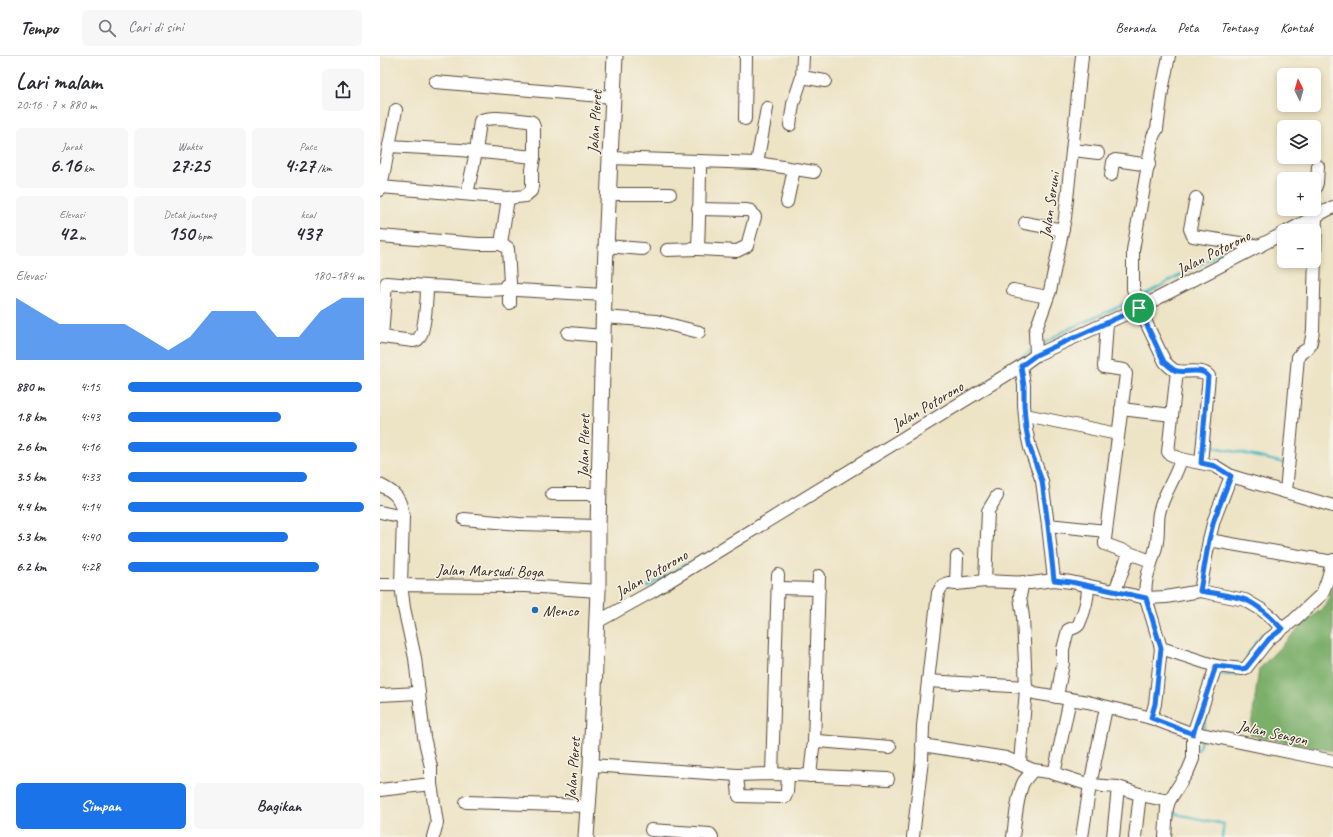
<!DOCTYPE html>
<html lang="id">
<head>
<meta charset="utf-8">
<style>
	:root { --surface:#fff; --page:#f7f7f7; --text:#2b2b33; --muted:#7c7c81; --line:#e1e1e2; --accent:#1a73e8 }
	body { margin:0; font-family:Caveat,sans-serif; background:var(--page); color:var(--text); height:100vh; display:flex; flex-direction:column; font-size:15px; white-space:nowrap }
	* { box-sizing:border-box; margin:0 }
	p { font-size:13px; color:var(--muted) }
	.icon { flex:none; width:22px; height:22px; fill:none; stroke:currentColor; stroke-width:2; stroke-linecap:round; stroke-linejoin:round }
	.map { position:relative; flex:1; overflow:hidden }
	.details { display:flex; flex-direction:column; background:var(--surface); width:380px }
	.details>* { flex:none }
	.needle { width:26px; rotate:355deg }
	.fabs { position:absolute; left:897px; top:12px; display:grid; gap:8px }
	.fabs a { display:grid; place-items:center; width:44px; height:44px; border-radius:6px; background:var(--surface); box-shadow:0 2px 6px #0003; font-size:20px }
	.pin { position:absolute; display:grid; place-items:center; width:34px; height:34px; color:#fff; margin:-17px; border:2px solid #fff; border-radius:50%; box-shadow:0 1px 4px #0007 }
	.round { display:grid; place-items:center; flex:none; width:42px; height:42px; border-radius:6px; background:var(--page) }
	.overview { display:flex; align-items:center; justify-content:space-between; height:68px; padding:0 16px }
	h1 { font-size:22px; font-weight:800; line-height:30px }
	.stats { display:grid; grid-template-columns:repeat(3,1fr); gap:6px; height:68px; padding:4px 16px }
	.stats div { display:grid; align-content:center; border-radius:6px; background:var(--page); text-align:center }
	.stats b { font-size:20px; font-weight:800 }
	.stats small { font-size:11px; font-weight:400 }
	.stats p { font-size:11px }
	.chart { height:112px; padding:8px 16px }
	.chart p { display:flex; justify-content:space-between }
	.chart svg { width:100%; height:72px; margin-top:4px; fill:var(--accent); opacity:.7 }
	.primary-button { display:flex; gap:8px; margin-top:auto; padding:8px 16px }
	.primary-button a { flex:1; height:46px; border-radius:6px; background:var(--accent); color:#fff; font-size:16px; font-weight:800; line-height:46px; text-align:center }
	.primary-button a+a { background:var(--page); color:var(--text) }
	ul { padding:0 16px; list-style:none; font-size:13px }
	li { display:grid; grid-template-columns:64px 48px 1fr; align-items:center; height:30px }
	li i { height:10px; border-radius:5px; background:var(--accent) }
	header { display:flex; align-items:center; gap:24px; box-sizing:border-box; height:56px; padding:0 20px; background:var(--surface); border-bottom:1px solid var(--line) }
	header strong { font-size:19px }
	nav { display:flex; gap:22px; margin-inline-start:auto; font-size:14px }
	.search { width:280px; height:36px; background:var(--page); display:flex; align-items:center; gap:10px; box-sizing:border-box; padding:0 14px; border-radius:6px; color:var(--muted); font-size:15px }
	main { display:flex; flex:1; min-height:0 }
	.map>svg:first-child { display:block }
	.forest { fill:#7baf6b; stroke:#5b6c44 }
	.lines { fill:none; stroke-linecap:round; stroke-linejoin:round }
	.stream { stroke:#46b6bf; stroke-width:2.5 }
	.minor-casing { stroke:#564637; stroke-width:14 }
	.major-casing { stroke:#564637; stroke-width:17 }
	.minor { stroke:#fff; stroke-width:12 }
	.major { stroke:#fff; stroke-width:15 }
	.route-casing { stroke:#fff; stroke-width:8 }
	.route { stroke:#1a73e8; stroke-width:5 }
	.poi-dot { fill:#1f6fb2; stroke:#f7f3e8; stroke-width:1.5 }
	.labels { text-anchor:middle; stroke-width:3; stroke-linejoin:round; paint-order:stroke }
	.street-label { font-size:16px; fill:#3b2a1e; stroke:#f7f3e8 }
	.poi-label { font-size:16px; fill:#3b2a1e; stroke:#f7f3e8; text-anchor:start }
</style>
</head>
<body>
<header>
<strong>Tempo</strong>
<div class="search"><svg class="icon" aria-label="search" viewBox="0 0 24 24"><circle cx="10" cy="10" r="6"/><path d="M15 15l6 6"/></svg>Cari di sini</div>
<nav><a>Beranda</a><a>Peta</a><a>Tentang</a><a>Kontak</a></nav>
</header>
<main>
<section class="details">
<div class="overview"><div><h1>Lari malam</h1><p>20:16 · 7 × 880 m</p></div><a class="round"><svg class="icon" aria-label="share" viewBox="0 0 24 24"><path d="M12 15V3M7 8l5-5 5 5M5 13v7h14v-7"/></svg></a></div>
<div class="stats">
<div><p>Jarak</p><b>6.16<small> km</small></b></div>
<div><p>Waktu</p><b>27:25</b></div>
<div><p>Pace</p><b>4:27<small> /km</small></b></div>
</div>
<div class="stats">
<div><p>Elevasi</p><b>42<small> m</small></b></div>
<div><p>Detak jantung</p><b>150<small> bpm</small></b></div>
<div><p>kcal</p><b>437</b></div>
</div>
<div class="chart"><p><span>Elevasi</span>180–184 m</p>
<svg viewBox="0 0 160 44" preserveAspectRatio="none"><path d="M0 44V6L10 14L20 22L30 22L40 22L50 22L60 30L70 38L80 30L90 14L100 14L110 14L120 30L130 30L140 14L150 6L160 6V44z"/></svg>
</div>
<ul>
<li><b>880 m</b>4:15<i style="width:99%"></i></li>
<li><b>1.8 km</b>4:43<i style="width:65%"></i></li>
<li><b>2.6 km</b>4:16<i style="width:97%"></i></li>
<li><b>3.5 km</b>4:33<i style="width:76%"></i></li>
<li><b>4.4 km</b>4:14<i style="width:100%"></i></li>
<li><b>5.3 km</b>4:40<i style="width:68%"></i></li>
<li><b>6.2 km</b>4:28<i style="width:81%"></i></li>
</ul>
<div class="primary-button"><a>Simpan</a><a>Bagikan</a></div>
</section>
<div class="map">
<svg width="953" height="781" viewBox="0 0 953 781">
	<rect width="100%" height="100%" fill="#f7f3e8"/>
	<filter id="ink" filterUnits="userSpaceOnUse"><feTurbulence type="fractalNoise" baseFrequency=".025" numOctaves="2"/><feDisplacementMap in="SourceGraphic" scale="8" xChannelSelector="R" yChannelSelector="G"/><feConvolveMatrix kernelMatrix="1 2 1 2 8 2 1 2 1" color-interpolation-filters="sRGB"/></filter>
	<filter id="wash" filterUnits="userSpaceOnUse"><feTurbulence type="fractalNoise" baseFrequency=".012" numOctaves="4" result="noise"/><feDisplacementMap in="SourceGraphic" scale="16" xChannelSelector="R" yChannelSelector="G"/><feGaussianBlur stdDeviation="0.9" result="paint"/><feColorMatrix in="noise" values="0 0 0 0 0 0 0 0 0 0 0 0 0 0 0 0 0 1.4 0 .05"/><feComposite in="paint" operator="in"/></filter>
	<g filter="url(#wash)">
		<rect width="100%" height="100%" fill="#ede3c5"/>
		<!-- forest -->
		<polygon class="forest" points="953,527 953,695 870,679 879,613 918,573 946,549"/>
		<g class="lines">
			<!-- stream -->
			<g class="stream">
				<polyline points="760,241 845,195"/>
				<polyline points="660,290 686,274 745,248"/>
				<polyline points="629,310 651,295"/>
				<polyline points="830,366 835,391 904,407"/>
				<polyline points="267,531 306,508"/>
				<polyline points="867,600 882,578"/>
				<polyline points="838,618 855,619"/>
				<polyline points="823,675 832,641"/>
				<polyline points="818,694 822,682"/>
				<polyline points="791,757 844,768 842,781"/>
			</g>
		</g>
	</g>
	<g filter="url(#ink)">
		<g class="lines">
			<!-- minor casing -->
			<g class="minor-casing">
				<g id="minor">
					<polyline points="423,0 422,21 445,25"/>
					<polyline points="55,26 233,41"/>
					<polyline points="365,63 366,0"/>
					<polyline points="410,69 413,48 422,21"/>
					<polyline points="9,90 80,94 154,101 152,114 152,131 151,135 145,140 128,142"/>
					<polyline points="693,94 718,97"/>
					<polyline points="230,102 377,107 434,116"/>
					<polyline points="377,107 387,52"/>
					<polyline points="731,119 733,106 735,104 769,109"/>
					<polyline points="1,131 16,54"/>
					<polyline points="0,134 1,131 128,142 121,188"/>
					<polyline points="934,135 937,127 938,110"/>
					<path d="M87 138 96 96 100 65C111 59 136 64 149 65L152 66 154 71V101"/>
					<polyline points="229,138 290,138"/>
					<polyline points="816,142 810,173 813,180 880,190"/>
					<polyline points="407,146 414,113"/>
					<polyline points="645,167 683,174"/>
					<polyline points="908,175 953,151"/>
					<polyline points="0,180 98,188 121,188 128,193 130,227 126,229 125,233"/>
					<polyline points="226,190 263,193"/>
					<polyline points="318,193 357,195 367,190 375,161 371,155 367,154 318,153"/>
					<path d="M287 194 318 193C319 164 320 135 320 106"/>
					<path d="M47 230 6 227 2 281 33 285C36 284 37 285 39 282 45 276 47 240 47 230 73 230 99 236 125 233"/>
					<polyline points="137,234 224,239"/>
					<polyline points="633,234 667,241"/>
					<polyline points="130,248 130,239"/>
					<polyline points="762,251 753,233 753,194 773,80 777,73 782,35 789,0"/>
					<path d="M759 252 785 306C788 309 792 314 797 315 807 317 822 312 829 320L821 407"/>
					<polyline points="224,261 276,265 319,276"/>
					<polyline points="727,266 724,311 744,314 746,318 725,483 725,488 771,505"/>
					<polyline points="188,277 223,280"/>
					<polyline points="656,299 655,276 670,235 685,162 702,0"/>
					<polyline points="641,310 644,329 644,349 646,373 650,392 662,425 668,469 674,524"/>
					<polyline points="797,315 788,396 790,398 801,403"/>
					<polyline points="741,353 792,359"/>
					<polyline points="645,359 738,378"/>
					<path d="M0 429C16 437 21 442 23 461L21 528 24 552 35 602 44 681 51 711V728L57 767 53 781"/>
					<path d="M906 436 918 301C921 296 923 296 927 293 932 289 932 279 933 274L936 160 932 153"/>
					<polyline points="172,438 220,438"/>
					<polyline points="0,456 23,461"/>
					<polyline points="84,463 139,468 218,470"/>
					<polyline points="668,469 726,475"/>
					<polyline points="829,484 953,506"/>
					<polyline points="605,525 608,455 617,440"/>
					<polyline points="643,526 640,540 643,561 646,633 654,637 708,646 771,662 813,678"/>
					<polyline points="576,528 577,501"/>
					<polyline points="0,529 146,530 218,535"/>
					<polyline points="399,532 439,533"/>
					<polyline points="735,535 749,497"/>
					<polyline points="820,535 829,484 834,464 851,420"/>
					<polyline points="217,566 273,535 641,310 656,299 759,252 904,177"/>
					<path d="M836 610 781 592 766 542C763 524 772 508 776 491 779 480 777 468 779 457 783 438 796 422 801 403L835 410 851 420 953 450"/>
					<polyline points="548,625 646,631"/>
					<polyline points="0,639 39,637"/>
					<path d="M677 641 683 607V593L688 574C692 572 697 572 699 568 704 557 708 542 708 530"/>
					<polyline points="771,662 775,648 781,592"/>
					<polyline points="814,674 817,677 826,679 953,705"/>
					<polyline points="434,688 439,520"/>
					<polyline points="542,689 626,702 653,714"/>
					<polyline points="640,707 646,633"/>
					<polyline points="211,709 357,719 392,718 508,723"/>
					<polyline points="392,718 398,519"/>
					<polyline points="674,718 690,643"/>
					<polyline points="357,719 359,740 403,741 405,741 407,736 408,719"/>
					<polyline points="430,720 433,692 434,688 438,685 510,691"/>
					<polyline points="0,734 51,728"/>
					<polyline points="86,746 208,750"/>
					<polyline points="271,774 330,778 332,781"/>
					<polyline points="533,781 542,704 543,670 548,625 558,537 562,530 568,527 576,528 605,525 651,527 674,524 691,526 766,542 786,541 820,535 865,544 882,554 893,563 902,573"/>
					<path d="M633 781C635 766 637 741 643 727 646 722 650 718 653 714L669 716 710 729 738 731 765 740 789 745"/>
					<polyline points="702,781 710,729 726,652"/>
					<polyline points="733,781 738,731"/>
					<polyline points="755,781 760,738"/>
					<polyline points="785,781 787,752 789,745 808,715 813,703 813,678 836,610 862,613 866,612 889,583 914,564 942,538 947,525 953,504"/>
				</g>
			</g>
			<!-- major casing -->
			<g class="major-casing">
				<polyline id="major" points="206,781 211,709 218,535 218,470 224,239 230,102 235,0"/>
			</g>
			<!-- minor -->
			<use href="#minor" class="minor"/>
			<!-- major -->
			<use href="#major" class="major"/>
		</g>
	</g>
	<g class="lines" filter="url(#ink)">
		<!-- route casing -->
		<g class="route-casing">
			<path id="route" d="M759 252 784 306C788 309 792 314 797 315 807 317 822 311 828 320L821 407 835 410 851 420 834 464 829 484 820 535C832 537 855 540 866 544 880 550 892 562 902 573L889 583 866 612 862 613 836 610 813 678 771 662 775 648 781 592 766 542 691 526 674 524 668 469 662 425 650 392 646 373 644 349V330L641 310 656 299Z"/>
		</g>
		<!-- route -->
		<use href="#route" class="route"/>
	</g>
	<!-- markers -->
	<circle class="poi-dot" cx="155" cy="554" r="4"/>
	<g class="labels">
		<!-- street labels -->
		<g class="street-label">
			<text transform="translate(214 66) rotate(-87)" y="6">Jalan Pleret</text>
			<text transform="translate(669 149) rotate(-82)" y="6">Jalan Seruni</text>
			<text transform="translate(833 196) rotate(-27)" y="6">Jalan Potorono</text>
			<text transform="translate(547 349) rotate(-31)" y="6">Jalan Potorono</text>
			<text transform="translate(203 390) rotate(-89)" y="6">Jalan Pleret</text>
			<text transform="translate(110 514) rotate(1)" y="6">Jalan Marsudi Boga</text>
			<text transform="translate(271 517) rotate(-30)" y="6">Jalan Potorono</text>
			<text transform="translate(893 676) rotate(12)" y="6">Jalan Sengon</text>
			<text transform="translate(192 713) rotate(-86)" y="6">Jalan Pleret</text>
		</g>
		<!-- poi labels -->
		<g class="poi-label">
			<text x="163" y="560">Menco</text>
		</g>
	</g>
</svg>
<div class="fabs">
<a><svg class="needle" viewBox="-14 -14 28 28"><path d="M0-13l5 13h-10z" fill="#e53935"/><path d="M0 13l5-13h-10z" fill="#7c7c81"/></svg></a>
<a><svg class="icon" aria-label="layers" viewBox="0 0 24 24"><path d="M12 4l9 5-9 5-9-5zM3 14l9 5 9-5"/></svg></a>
<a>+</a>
<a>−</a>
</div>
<div class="pin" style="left:759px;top:252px;background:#1e9e55"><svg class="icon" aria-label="arrive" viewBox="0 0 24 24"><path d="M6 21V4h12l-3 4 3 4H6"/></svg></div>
</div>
</main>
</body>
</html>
